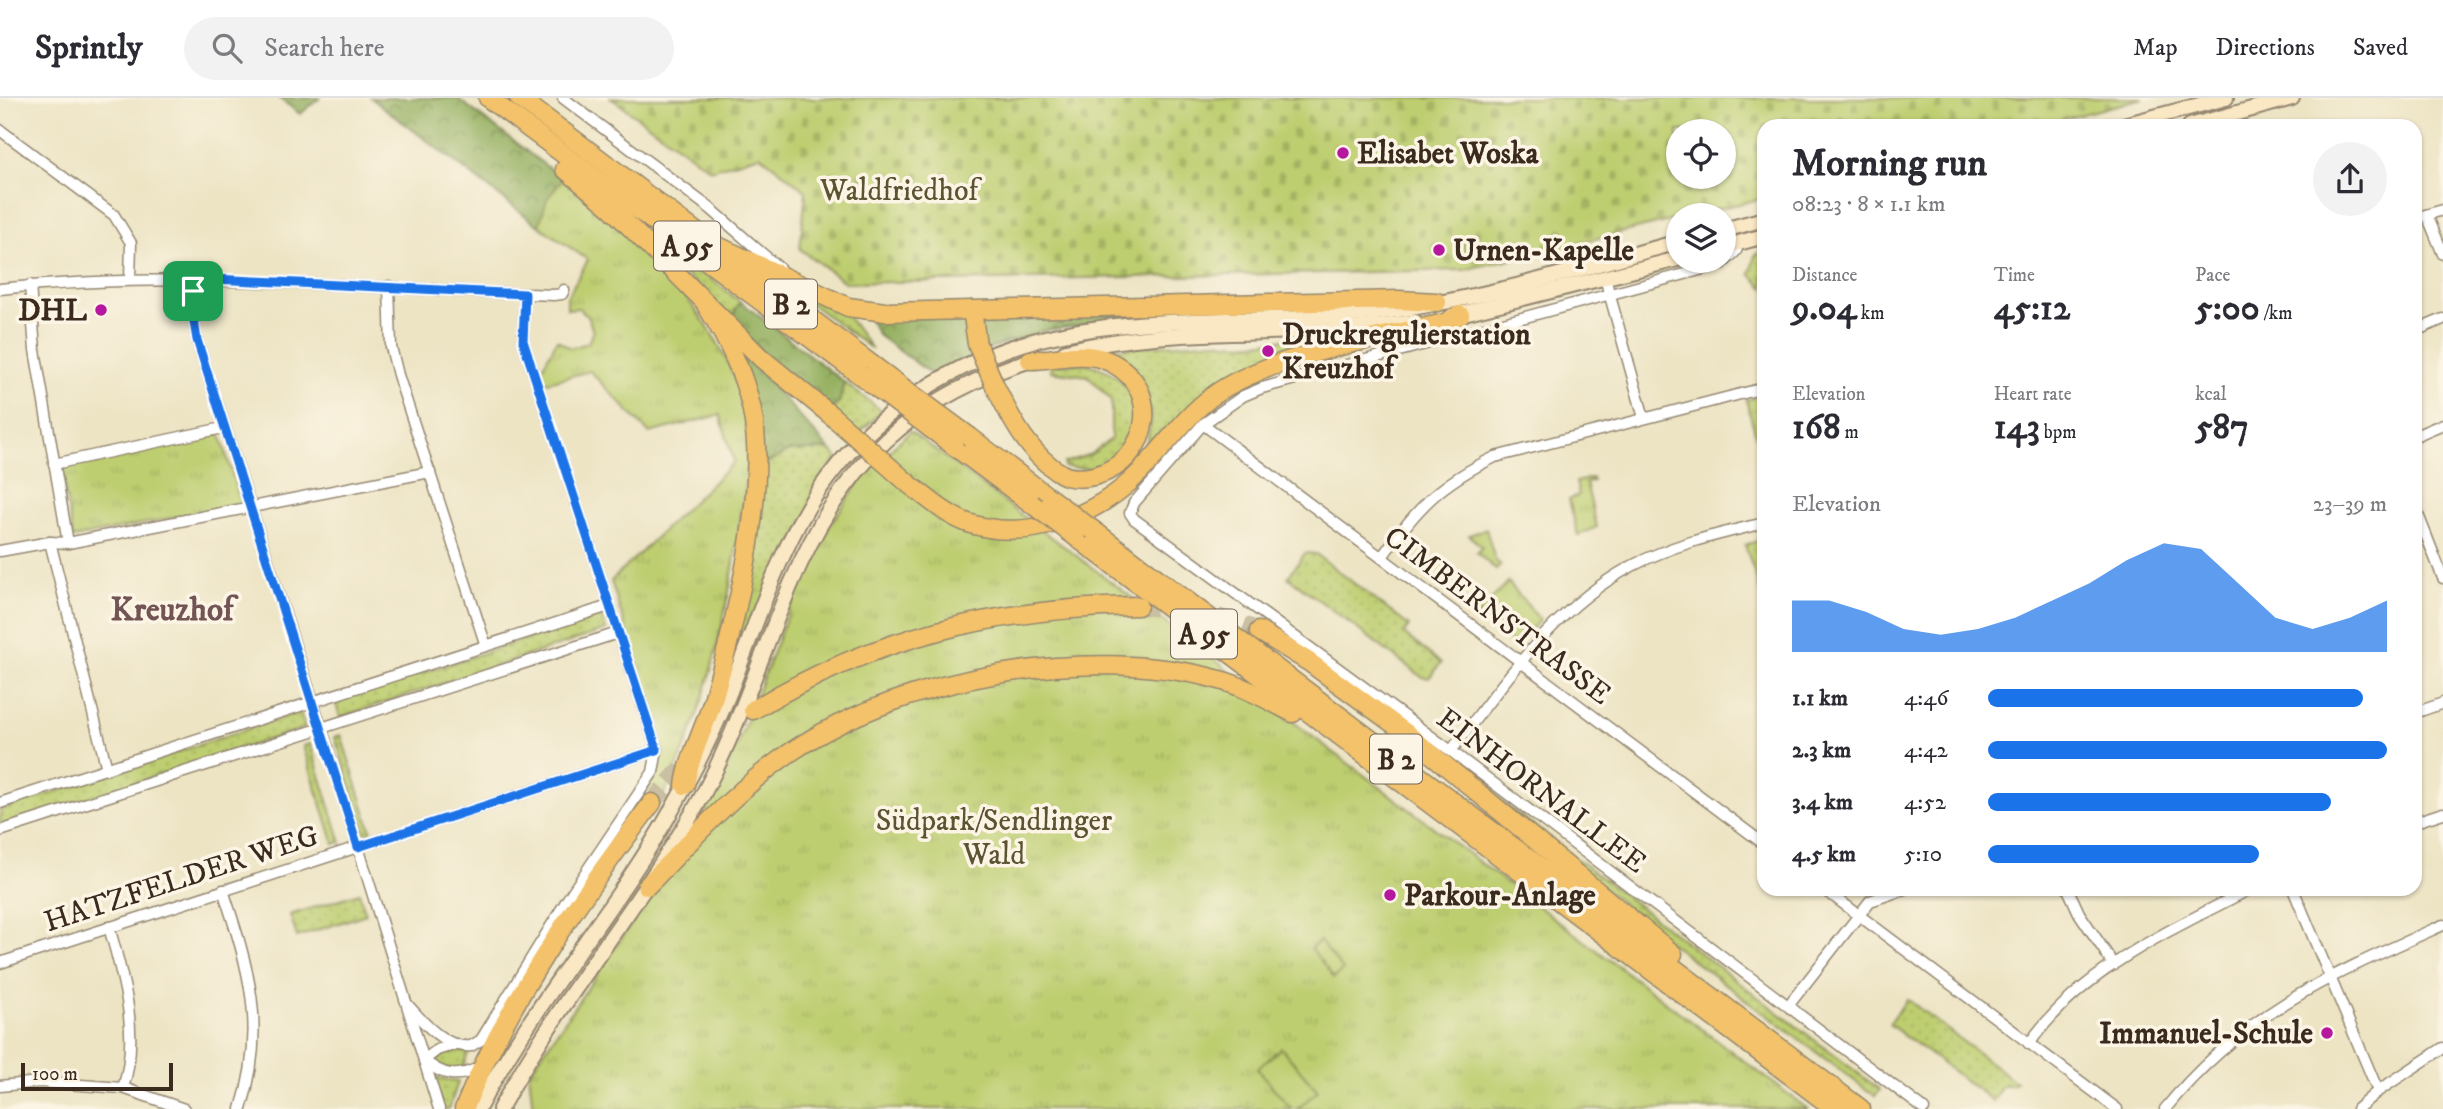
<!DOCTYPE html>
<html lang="en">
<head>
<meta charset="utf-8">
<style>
	:root { --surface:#fff; --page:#f2f2f3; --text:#2b2b33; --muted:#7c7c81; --line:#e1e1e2; --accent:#1a73e8 }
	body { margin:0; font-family:"IM FELL DW Pica",serif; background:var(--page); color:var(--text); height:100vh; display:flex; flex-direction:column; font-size:26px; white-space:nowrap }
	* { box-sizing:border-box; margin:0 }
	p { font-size:23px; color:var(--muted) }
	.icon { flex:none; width:38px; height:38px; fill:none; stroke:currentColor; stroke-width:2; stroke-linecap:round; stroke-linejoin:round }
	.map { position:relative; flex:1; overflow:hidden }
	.sheet { position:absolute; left:1757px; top:21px; width:665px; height:777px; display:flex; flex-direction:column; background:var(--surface); border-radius:21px; box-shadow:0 2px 5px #0004 }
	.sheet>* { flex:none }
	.tools { position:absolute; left:1666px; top:21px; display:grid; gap:14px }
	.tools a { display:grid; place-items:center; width:70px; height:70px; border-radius:50%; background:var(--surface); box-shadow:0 2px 5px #0004; font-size:35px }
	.scale { position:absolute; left:21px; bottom:18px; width:152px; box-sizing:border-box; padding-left:7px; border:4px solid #3b2a1e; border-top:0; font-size:19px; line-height:24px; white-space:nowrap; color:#3b2a1e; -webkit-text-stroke:5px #fcf5e5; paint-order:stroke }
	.pin { position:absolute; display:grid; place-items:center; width:60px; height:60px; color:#fff; margin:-30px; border-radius:14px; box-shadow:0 4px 10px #0006 }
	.round { display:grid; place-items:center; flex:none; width:74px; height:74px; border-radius:37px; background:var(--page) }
	.overview { display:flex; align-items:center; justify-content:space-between; height:119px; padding:0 35px }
	h1 { font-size:38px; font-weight:700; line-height:52px }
	.stats { display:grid; grid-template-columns:repeat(3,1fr); gap:10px; height:119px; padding:7px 35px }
	.stats div { display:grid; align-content:center }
	.stats b { font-size:35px; font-weight:700 }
	.stats small { font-size:19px; font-weight:400 }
	.stats p { font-size:19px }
	.chart { height:196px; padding:14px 35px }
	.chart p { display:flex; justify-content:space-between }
	.chart svg { width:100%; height:126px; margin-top:7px; fill:var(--accent); opacity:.7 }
	ul { padding:0 35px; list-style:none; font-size:23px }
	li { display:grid; grid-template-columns:112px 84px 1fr; align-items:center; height:52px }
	li i { height:18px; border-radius:9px; background:var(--accent) }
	header { display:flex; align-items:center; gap:42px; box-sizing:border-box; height:98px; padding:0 35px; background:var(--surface); border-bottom:2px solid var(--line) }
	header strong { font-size:33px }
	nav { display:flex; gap:38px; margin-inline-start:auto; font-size:24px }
	.search { width:490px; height:63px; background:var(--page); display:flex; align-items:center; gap:18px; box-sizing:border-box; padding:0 24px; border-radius:38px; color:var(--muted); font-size:26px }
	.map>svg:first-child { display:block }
	.grass { fill:url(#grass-dots); stroke:#7c7c47; stroke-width:2 }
	.forest { fill:url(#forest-crowns); stroke:#686e40; stroke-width:2 }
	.cemetery { fill:url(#cemetery-stones); stroke:#7c7c47; stroke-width:2; fill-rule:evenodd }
	.park { fill:url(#park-tufts); stroke:#7c7c47; stroke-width:2 }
	.pitch { fill:#bdce70; stroke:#7c7c47; stroke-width:2 }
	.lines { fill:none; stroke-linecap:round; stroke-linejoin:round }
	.highway-tunnel { stroke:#c9bfa3; stroke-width:18; stroke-dasharray:18 9; stroke-linecap:butt }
	.street-casing { stroke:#948771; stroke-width:13 }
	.secondary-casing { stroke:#948771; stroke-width:18 }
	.highway-casing { stroke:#948771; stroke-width:21 }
	.street { stroke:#fff; stroke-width:10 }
	.secondary { stroke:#fae7c3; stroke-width:14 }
	.highway { stroke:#f3c26a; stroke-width:18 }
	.highway-bridge-casing { stroke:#948771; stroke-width:21; stroke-linecap:butt }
	.highway-bridge { stroke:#f3c26a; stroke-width:18 }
	.route-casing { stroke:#fff; stroke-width:14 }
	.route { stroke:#1a73e8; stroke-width:9 }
	.poi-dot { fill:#b5179e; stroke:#fcf5e5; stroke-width:2.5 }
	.labels { text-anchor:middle; stroke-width:7; stroke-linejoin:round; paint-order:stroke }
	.shield { fill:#fcf5e5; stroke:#75675a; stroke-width:2 }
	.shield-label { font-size:28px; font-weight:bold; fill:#3b2a1e }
	.poi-label { font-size:30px; font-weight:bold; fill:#3b2a1e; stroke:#fcf5e5; text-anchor:start }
	.park-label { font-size:30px; fill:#5c5332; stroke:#fcf5e5 }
	.street-label { font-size:30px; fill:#3b2a1e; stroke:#fcf5e5 }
	.quarter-label { font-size:33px; font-weight:bold; fill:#715453; stroke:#fcf5e5 }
</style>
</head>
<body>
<header>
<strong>Sprintly</strong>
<div class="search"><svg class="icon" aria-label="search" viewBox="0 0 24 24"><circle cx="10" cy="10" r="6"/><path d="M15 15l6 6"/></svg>Search here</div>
<nav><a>Map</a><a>Directions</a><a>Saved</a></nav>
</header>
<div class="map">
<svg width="2443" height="1011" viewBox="0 0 2443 1011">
	<defs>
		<pattern id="grass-dots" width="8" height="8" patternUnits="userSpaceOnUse" patternTransform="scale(1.75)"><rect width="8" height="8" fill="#bdce70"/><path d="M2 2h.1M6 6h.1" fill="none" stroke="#a3b161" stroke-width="1.8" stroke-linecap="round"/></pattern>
		<pattern id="forest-crowns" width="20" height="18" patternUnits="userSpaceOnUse" patternTransform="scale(1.75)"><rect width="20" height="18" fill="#96b162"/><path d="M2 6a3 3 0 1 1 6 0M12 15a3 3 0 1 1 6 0" fill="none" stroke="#7c9050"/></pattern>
		<pattern id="cemetery-stones" width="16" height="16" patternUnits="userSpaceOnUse" patternTransform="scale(1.75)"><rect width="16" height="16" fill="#bdce70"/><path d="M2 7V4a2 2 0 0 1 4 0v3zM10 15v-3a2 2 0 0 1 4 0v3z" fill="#a3b161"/></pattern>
		<pattern id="park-tufts" width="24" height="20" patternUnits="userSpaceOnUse" patternTransform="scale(1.75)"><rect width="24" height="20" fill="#bdce70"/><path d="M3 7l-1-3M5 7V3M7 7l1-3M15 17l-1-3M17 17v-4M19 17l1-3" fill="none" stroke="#a3b161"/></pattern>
	</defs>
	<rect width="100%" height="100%" fill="#fcf5e5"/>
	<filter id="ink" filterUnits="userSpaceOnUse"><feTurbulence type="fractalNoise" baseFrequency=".0143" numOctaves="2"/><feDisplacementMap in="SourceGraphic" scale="14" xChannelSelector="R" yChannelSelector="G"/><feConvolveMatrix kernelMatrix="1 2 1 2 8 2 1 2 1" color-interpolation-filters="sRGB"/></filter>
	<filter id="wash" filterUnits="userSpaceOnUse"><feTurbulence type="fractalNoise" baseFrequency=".00686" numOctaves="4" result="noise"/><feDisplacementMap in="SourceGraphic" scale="28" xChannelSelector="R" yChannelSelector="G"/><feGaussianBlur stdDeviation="1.57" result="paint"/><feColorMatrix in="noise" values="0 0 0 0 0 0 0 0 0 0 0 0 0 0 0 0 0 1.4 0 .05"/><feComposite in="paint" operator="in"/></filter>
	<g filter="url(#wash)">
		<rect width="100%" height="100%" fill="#ede4c4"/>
		<!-- grass -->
		<g class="grass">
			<polygon points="648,133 741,204 735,212 734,226 646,135"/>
			<polygon points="1764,154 1764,190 1750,176 1755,157"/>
			<polygon points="804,197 847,218 872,251 803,200"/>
			<path d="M1346 238 1264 265 1150 353 1145 350 1151 324 1147 295 1099 252 1216 243C1241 249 1261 244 1286 241 1306 239 1326 239 1346 238Z"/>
			<path d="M1084 265C1097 268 1113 273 1122 284 1146 313 1135 361 1096 370 1087 372 1073 369 1064 369V365L1091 356 1111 341V302L1088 278 1051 273 1050 267Z"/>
			<polygon points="844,284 882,313 851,343 824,318 839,304"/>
			<polygon points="1764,297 1764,336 1756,338 1746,302"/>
			<polygon points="829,351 837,359 745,542 736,535 763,367 789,353"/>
			<polygon points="1764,441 1764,504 1745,447"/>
			<polygon points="1305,455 1316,456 1409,528 1404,536 1441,565 1429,580 1422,579 1288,479"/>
			<polygon points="601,517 606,532 340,619 335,603"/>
			<polygon points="300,614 305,630 0,728 0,712"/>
			<polygon points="341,637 372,735 366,737 335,639"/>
			<polygon points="310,646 341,744 334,746 303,648"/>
			<polygon points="1475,683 1880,992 1875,998 1666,842"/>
			<polygon points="359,795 366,816 297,839 290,817"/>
			<polygon points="1907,901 2016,984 2013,987 2002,987 1993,1003 1889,926"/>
			<path d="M469 953 462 971H448L436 964C443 952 456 954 469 953Z"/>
			<polygon points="437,980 458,984 449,1011 441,1011 433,983"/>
		</g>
		<!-- forest -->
		<g class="forest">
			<polygon points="279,0 320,0 300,16"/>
			<polygon points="371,0 457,0 563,81 554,120 539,128"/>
			<polygon points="741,204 844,284 839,305 824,318 734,226 735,212"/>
			<polygon points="1191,214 1047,232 988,251 934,278 878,237 869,220"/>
			<polygon points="743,255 829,351 789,353 763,367 741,260"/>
		</g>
		<!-- cemetery -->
		<path class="cemetery" d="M611 0H2143L2038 28H1764V100L1692 117H1678V121L1464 172 846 185 800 151 806 93 760 57 711 72ZM1678 33H1724V79H1678Z"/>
		<!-- park -->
		<g class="park">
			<path d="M563 81C626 131 702 201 733 276 742 299 747 324 749 348 751 370 744 395 741 417 728 515 707 614 661 702L646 689 664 654 611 483 734 364 720 317 649 335 590 273 540 286 537 279 557 242 571 250 588 245 593 234 588 218 579 210 567 211V199L588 162 539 128 547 101Z"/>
			<polygon points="910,333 1218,564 1272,608 1808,1011 533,1011 529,975 648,802 682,759 736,650 798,489 830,427 861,381"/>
			<polygon points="220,335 241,406 73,440 61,369"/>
			<polygon points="1592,380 1593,383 1586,385 1597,429 1578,437 1569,402 1579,397 1576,384"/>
			<polygon points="1486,430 1495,462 1501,467 1496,472 1477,455 1482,449 1469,437"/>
			<polygon points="1508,484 1540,522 1516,547 1475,519"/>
		</g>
		<!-- pitch -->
		<g class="pitch">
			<polygon points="1320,843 1343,872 1334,880 1311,850"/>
			<polygon points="1281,950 1318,993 1297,1011 1292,1011 1257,971"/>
		</g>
	</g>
	<g filter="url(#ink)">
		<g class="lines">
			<!-- highway-tunnel -->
			<g class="highway-tunnel">
				<path d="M1138 508C1181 511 1219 516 1259 533"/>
				<path d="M652 705C679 671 709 642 745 618"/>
			</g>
			<!-- street casing -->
			<g class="street-casing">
				<g id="street">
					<polyline points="563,0 711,111 780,171"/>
					<polyline points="0,32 114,117 131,145 130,181"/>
					<polyline points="2427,117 2443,156"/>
					<polyline points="2415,120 2443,112"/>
					<polyline points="1739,145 1736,153 1722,166 1262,290 1243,298 1203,326 1134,405 1130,415 1134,421 1451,653 1924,1011"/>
					<polyline points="194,180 192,211 197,242 321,629 439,1011"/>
					<polyline points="1605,180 1644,320"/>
					<polyline points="30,187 35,252 68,445"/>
					<polyline points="389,188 391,249 398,277 486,548"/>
					<path d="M0 191C185 171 368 191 554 197L562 196 564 192"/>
					<polyline points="2415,233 2443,221"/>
					<polyline points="1203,326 1764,746"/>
					<polyline points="2415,338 2443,326"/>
					<polyline points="54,366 223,330"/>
					<polyline points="2415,409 2443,480"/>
					<polyline points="50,444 107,671"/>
					<polyline points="0,453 50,444 68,445 430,374"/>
					<path d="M1382 459C1417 410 1439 386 1495 359L1764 290"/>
					<polyline points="2415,615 2443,605"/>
					<path d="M1451 653C1505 584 1553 510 1632 468 1673 446 1719 436 1764 425"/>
					<polyline points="0,705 609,508"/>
					<polyline points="2415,724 2443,715"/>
					<polyline points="0,733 618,535"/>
					<polyline points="1824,791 2117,1011"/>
					<polyline points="2068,791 2079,815 2114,867"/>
					<polyline points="2293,791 2378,993"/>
					<path d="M223 792C249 871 267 929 241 1011"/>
					<path d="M109 829C124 881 140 937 123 990"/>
					<polyline points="0,865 657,652"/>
					<path d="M407 906C422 923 445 951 471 948L481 942 567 802 653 674 657 652 523 243 525 196"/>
					<polyline points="1788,908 1870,803 1905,791"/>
					<path d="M2029 946C2082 871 2171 832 2250 791"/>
					<path d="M424 962C442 978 458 981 480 969"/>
					<polyline points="424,962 437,952 456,946"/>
					<polyline points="0,988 39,984 123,990 184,1011"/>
					<path d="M2165 1011C2245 913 2331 877 2443 827"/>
					<polyline points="2357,1011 2378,993 2443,950"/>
				</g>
			</g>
			<!-- secondary casing -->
			<g class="secondary-casing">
				<g id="secondary">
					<polyline points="2120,28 2226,0"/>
					<polyline points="2190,28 2292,0"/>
					<polyline points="1724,132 1764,121"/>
					<polyline points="1724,149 1764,138"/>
					<polyline points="1452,218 1678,161"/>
					<path d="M1066 253C1180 225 1300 242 1415 224"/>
					<path d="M478 1011C534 904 615 813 674 708 694 673 713 636 728 598 753 535 773 468 808 409 858 327 940 268 1033 243 1144 213 1261 228 1375 215 1477 203 1579 171 1678 144"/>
					<path d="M500 1011C557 905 636 813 696 709 781 560 787 381 956 293 983 279 1010 267 1040 260"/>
				</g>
			</g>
			<!-- highway casing -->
			<g class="highway-casing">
				<g id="highway">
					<polyline points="488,0 860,277"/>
					<polyline points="519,0 875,269"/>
					<polyline points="565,71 611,110 761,260 832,318"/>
					<polyline points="707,143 848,209 885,214 1399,202 1437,204"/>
					<polyline points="972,212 977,246"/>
					<path d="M995 288C1011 321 1030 358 1062 376 1071 381 1085 380 1094 378 1153 363 1165 283 1103 261 1079 253 1055 262 1030 262"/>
					<polyline points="970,339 1051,401"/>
					<polyline points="954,348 1032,406"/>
					<path d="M910 387C928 400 947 418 968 425 1028 445 1097 418 1139 375 1168 346 1190 310 1226 289 1283 256 1380 239 1445 225L1460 217"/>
					<polyline points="1093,432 1861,1011"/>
					<polyline points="1076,439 1835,1011"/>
					<polyline points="1259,533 1309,564 1406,635 1673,856"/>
					<path d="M753 612C875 538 996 510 1138 508"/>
					<path d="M685 687C689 658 705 630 713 602 735 525 765 402 754 324 748 282 728 242 706 207"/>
					<path d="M647 788C693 741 739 688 794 652 905 578 1088 547 1216 581 1244 588 1268 602 1293 615"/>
					<path d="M464 1011C509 900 580 800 652 705"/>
				</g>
			</g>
			<!-- street -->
			<use href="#street" class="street"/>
			<!-- secondary -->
			<use href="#secondary" class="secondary"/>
			<!-- highway -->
			<use href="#highway" class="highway"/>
			<!-- highway-bridge casing -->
			<g class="highway-bridge-casing">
				<g id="highway-bridge">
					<polyline points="977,246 995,288"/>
					<polyline points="875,269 970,339"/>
					<polyline points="860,277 954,348"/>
					<polyline points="832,318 910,387"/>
					<polyline points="1051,401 1093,432"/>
					<polyline points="1032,406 1076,439"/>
				</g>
			</g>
			<!-- highway-bridge -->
			<use href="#highway-bridge" class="highway-bridge"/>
		</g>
	</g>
	<g class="lines" filter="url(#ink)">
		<!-- route casing -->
		<g class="route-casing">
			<polygon id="route" points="194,180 525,196 523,243 657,652 358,749 197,242 192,211"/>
		</g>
		<!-- route -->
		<use href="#route" class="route"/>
	</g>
	<!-- markers -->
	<g class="poi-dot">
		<circle cx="1343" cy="55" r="7"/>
		<circle cx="1439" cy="152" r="7"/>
		<circle cx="101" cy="212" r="7"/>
		<circle cx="1268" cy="253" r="7"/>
		<circle cx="1390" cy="797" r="7"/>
		<circle cx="2327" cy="935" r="7"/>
	</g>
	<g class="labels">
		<!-- shield labels -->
		<g class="shield">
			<rect x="654" y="123.5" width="66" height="49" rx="5"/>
			<rect x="765" y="181.5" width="52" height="49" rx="5"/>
			<rect x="1171" y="511.5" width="66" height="49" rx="5"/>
			<rect x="1370" y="636.5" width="52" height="49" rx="5"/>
		</g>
		<g class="shield-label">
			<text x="687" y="158">A 95</text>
			<text x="791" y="216">B 2</text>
			<text x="1204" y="546">A 95</text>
			<text x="1396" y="671">B 2</text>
		</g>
		<!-- poi labels -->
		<g class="poi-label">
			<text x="1357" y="65">Elisabet Woska</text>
			<text x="1453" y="162">Urnen-Kapelle</text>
			<text x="87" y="222" text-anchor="end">DHL</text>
			<text x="1282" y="246">Druckregulierstation<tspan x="1282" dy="34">Kreuzhof</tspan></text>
			<text x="1404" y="807">Parkour-Anlage</text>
			<text x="2313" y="945" text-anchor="end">Immanuel-Schule</text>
		</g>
		<!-- park labels -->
		<g class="park-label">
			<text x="899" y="102">Waldfriedhof</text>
			<text x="994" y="732">Südpark/Sendlinger<tspan x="994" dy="34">Wald</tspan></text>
		</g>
		<!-- street labels -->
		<g class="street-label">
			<text transform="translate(1498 517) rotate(37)" y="10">CIMBERNSTRASSE</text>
			<text transform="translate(1542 692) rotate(37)" y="10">EINHORNALLEE</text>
			<text transform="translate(181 780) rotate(-18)" y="10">HATZFELDER WEG</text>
		</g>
		<!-- quarter labels -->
		<g class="quarter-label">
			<text x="172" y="522">Kreuzhof</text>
		</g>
	</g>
</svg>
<div class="tools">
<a><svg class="icon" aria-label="locate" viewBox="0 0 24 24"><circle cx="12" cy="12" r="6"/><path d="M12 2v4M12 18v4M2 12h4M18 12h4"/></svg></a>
<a><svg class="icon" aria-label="layers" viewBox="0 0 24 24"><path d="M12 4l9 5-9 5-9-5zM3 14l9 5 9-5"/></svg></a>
</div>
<div class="scale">100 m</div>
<div class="pin" style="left:193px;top:193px;background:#1e9e55"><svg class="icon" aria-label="arrive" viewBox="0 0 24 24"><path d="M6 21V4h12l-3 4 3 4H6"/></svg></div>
<section class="sheet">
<div class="overview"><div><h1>Morning run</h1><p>08:23 · 8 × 1.1 km</p></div><a class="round"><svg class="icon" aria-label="share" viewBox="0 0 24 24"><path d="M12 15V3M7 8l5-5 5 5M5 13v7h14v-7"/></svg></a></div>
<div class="stats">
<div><p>Distance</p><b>9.04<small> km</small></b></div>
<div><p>Time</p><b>45:12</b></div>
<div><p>Pace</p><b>5:00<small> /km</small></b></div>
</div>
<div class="stats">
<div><p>Elevation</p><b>168<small> m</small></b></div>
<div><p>Heart rate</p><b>143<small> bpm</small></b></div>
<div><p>kcal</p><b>587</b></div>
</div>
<div class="chart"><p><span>Elevation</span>23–39 m</p>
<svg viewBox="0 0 160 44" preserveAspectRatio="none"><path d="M0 44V26L10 26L20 30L30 36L40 38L50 36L60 32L70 26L80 20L90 12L100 6L110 8L120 20L130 32L140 36L150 32L160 26V44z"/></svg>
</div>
<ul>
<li><b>1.1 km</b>4:46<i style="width:94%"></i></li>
<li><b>2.3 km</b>4:42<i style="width:100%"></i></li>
<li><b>3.4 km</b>4:52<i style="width:86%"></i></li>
<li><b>4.5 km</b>5:10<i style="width:68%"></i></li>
</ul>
</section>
</div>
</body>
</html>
